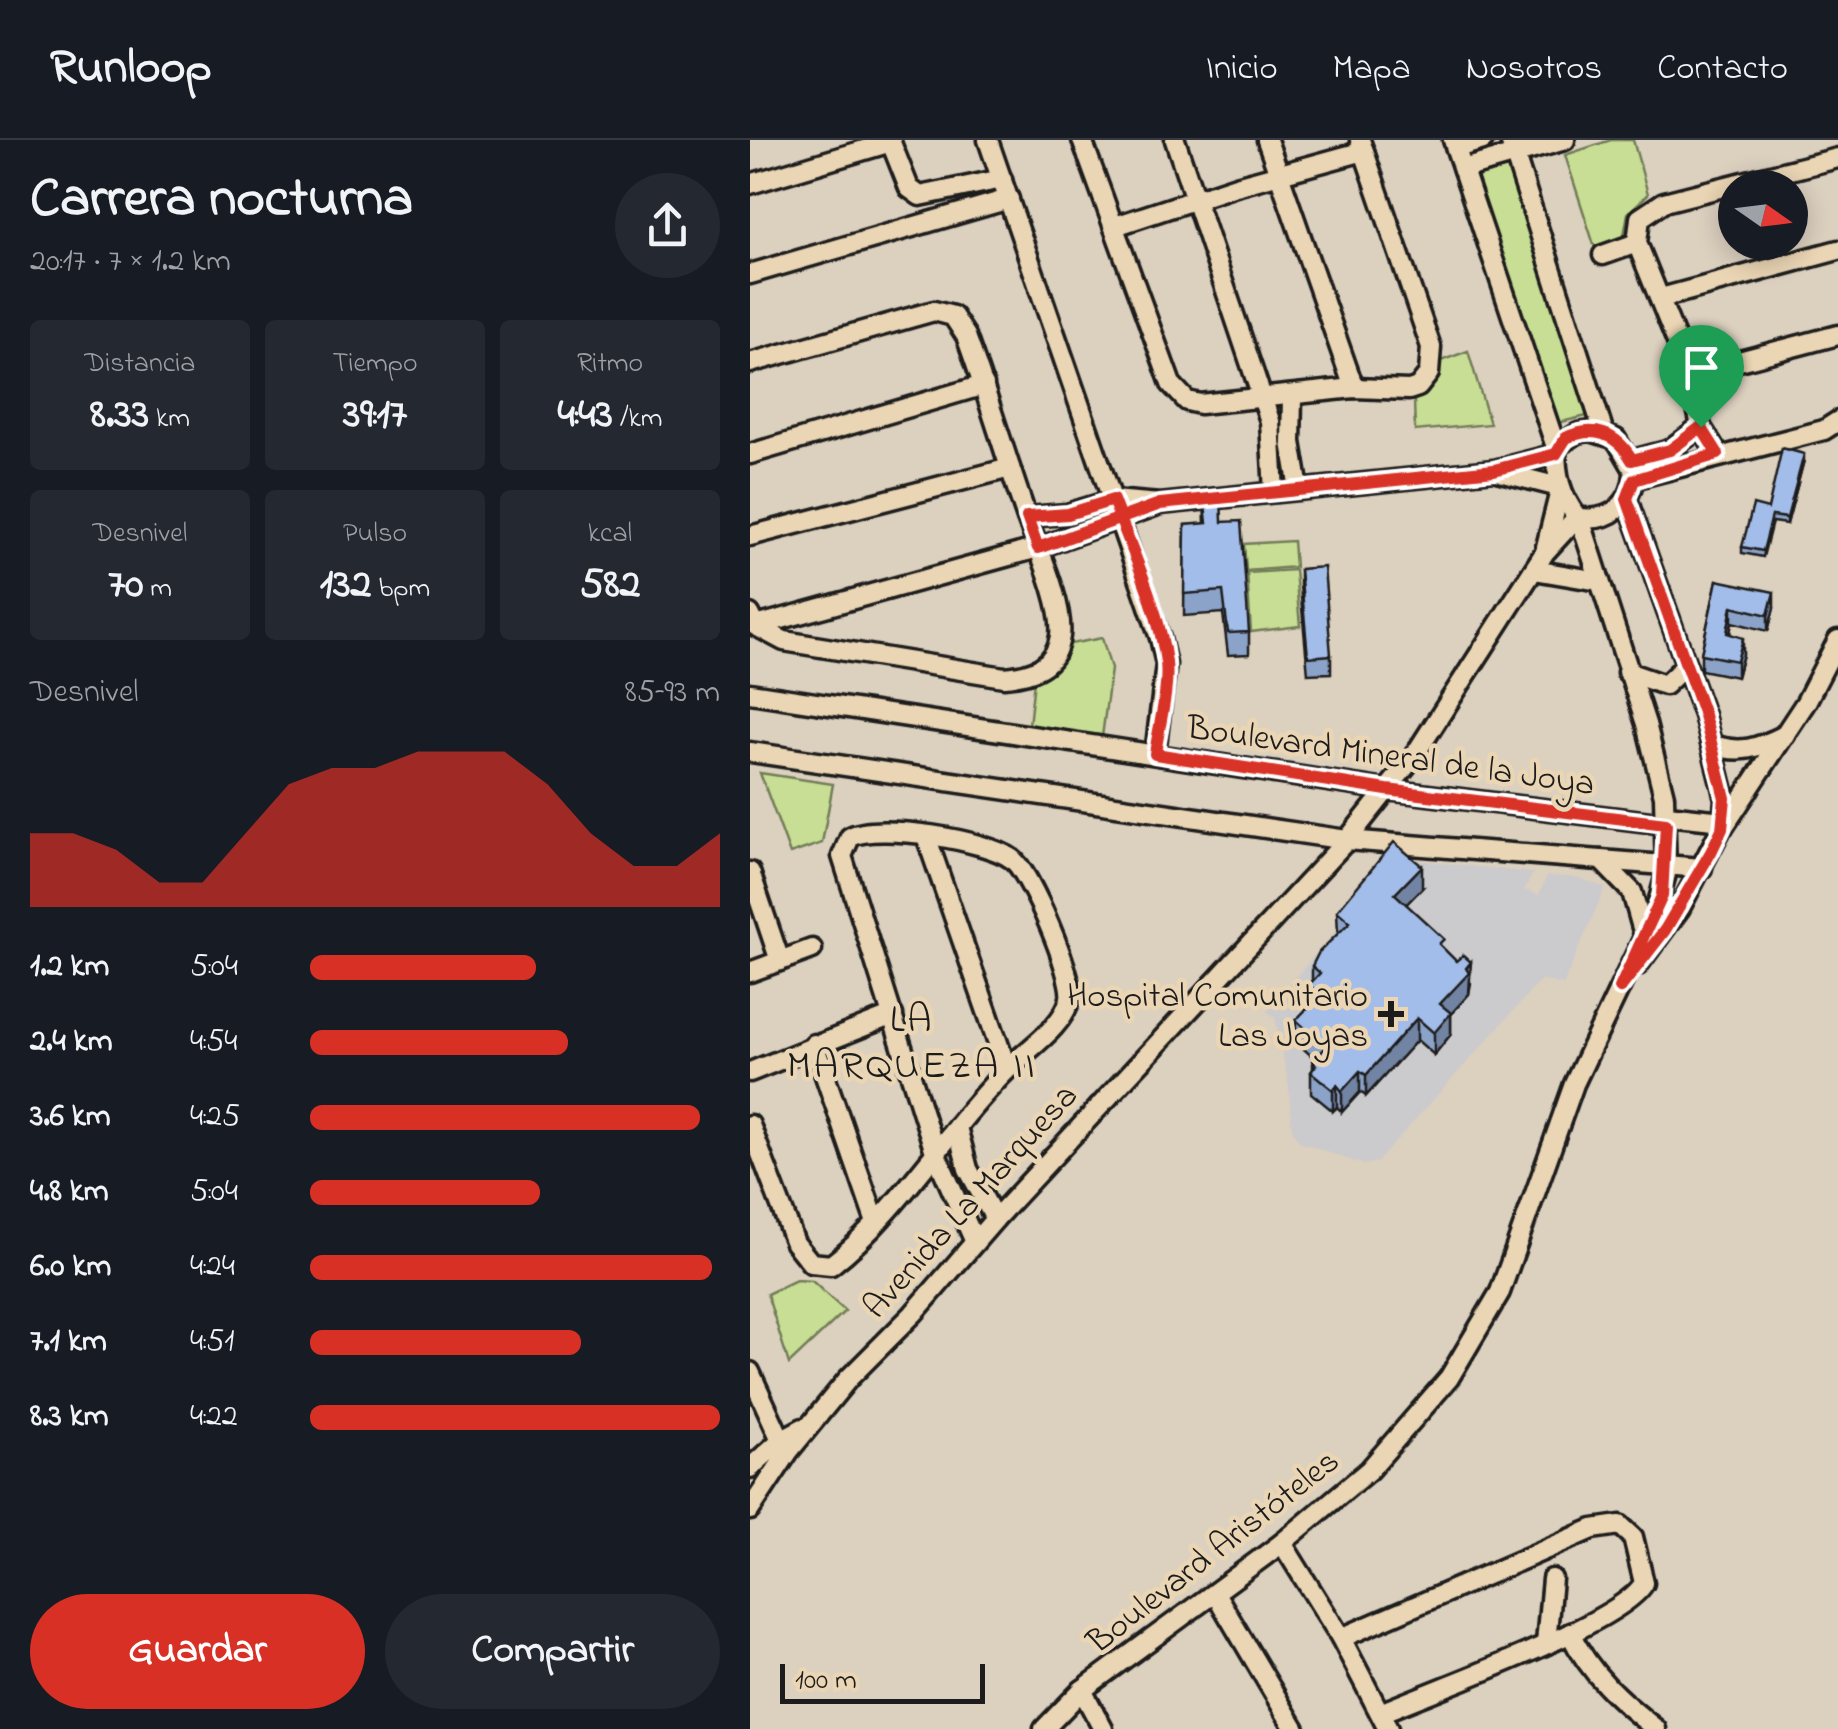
<!DOCTYPE html>
<html lang="es">
<head>
<meta charset="utf-8">
<style>
	:root { --surface:#171b24; --page:#242831; --text:#f1f3f6; --muted:#9ea1a6; --line:#363941; --accent:#d93025 }
	body { margin:0; font-family:"Indie Flower",sans-serif; background:var(--page); color:var(--text); height:100vh; display:flex; flex-direction:column; font-size:38px; white-space:nowrap }
	* { box-sizing:border-box; margin:0 }
	p { font-size:32px; color:var(--muted) }
	.icon { flex:none; width:55px; height:55px; fill:none; stroke:currentColor; stroke-width:2; stroke-linecap:round; stroke-linejoin:round }
	.map { position:relative; flex:1; overflow:hidden }
	.sheet { display:flex; flex-direction:column; background:var(--surface); width:750px }
	.sheet>* { flex:none }
	.needle { width:65px; rotate:104deg }
	.controls { position:absolute; left:968px; top:30px; display:grid; gap:20px }
	.controls a { display:grid; place-items:center; width:90px; height:90px; border-radius:50%; background:var(--surface); box-shadow:0 5px 25px #0003; font-size:50px }
	.scale { position:absolute; left:30px; bottom:25px; width:205px; box-sizing:border-box; padding-left:10px; border:5px solid #1c1c1c; border-top:0; font-size:28px; line-height:35px; white-space:nowrap; color:#1c1c1c; -webkit-text-stroke:8px #ead5b4; paint-order:stroke }
	.pin { position:absolute; display:grid; place-items:center; width:85px; height:85px; color:#fff; margin:-102px -42px; border-radius:50% 50% 50% 0; rotate:-45deg; box-shadow:0 0 10px #0007 }
	.pin .icon { rotate:45deg }
	.round { display:grid; place-items:center; flex:none; width:105px; height:105px; border-radius:52px; background:var(--page) }
	.head { display:flex; align-items:center; justify-content:space-between; height:170px; padding:0 30px }
	h1 { font-size:55px; font-weight:700; line-height:75px }
	.metrics { display:grid; grid-template-columns:repeat(3,1fr); gap:15px; height:170px; padding:10px 30px }
	.metrics div { display:grid; align-content:center; border-radius:10px; background:var(--page); text-align:center }
	.metrics b { font-size:42px; font-weight:700 }
	.metrics small { font-size:28px; font-weight:400 }
	.metrics p { font-size:28px }
	.chart { height:280px; padding:20px 30px }
	.chart p { display:flex; justify-content:space-between }
	.chart svg { width:100%; height:180px; margin-top:10px; fill:var(--accent); opacity:.7 }
	.primary-button { display:flex; gap:20px; margin-top:auto; padding:20px 30px }
	.primary-button a { flex:1; height:115px; border-radius:60px; background:var(--accent); color:#fff; font-size:40px; font-weight:700; line-height:115px; text-align:center }
	.primary-button a+a { background:var(--page); color:var(--text) }
	ul { padding:0 30px; list-style:none; font-size:32px }
	li { display:grid; grid-template-columns:160px 120px 1fr; align-items:center; height:75px }
	li i { height:25px; border-radius:12px; background:var(--accent) }
	header { display:flex; align-items:center; gap:60px; box-sizing:border-box; height:140px; padding:0 50px; background:var(--surface); border-bottom:2px solid var(--line) }
	header strong { font-size:48px }
	nav { display:flex; gap:55px; margin-inline-start:auto; font-size:35px }
	main { display:flex; flex:1; min-height:0 }
	.map>svg:first-child { display:block }
	.built { fill:#cbcacc }
	.green { fill:#c8de94; stroke:#727d58; stroke-width:2.5 }
	.lines { fill:none; stroke-linecap:round; stroke-linejoin:round }
	.minor-casing { stroke:#1c1c1c; stroke-width:25 }
	.minor { stroke:#ead5b4; stroke-width:18 }
	.wall { fill:#8ca3c9; stroke:#1c1c1c; stroke-width:2.5 }
	.shaded-wall { fill:#7284a4; stroke:#1c1c1c; stroke-width:2.5 }
	.building { fill:#a3bdea; stroke:#1c1c1c; stroke-width:2.5 }
	.route-casing { stroke:#fff; stroke-width:20 }
	.route { stroke:#d93025; stroke-width:12 }
	.poi-dot { fill:#1c1c1c; stroke:#ead5b4; stroke-width:4 }
	.labels { text-anchor:middle; stroke-width:9; stroke-linejoin:round; paint-order:stroke }
	.street-label { font-size:35px; fill:#1c1c1c; stroke:#ead5b4 }
	.poi-label { font-size:35px; fill:#1c1c1c; stroke:#ead5b4; text-anchor:end }
	.quarter-label { font-size:40px; letter-spacing:2.5px; fill:#1c1c1c; stroke:#ead5b4 }
</style>
</head>
<body>
<header>
<strong>Runloop</strong>
<nav><a>Inicio</a><a>Mapa</a><a>Nosotros</a><a>Contacto</a></nav>
</header>
<main>
<section class="sheet">
<div class="head"><div><h1>Carrera nocturna</h1><p>20:17 · 7 × 1.2 km</p></div><a class="round"><svg class="icon" aria-label="share" viewBox="0 0 24 24"><path d="M12 15V3M7 8l5-5 5 5M5 13v7h14v-7"/></svg></a></div>
<div class="metrics">
<div><p>Distancia</p><b>8.33<small> km</small></b></div>
<div><p>Tiempo</p><b>39:17</b></div>
<div><p>Ritmo</p><b>4:43<small> /km</small></b></div>
</div>
<div class="metrics">
<div><p>Desnivel</p><b>70<small> m</small></b></div>
<div><p>Pulso</p><b>132<small> bpm</small></b></div>
<div><p>kcal</p><b>582</b></div>
</div>
<div class="chart"><p><span>Desnivel</span>85–93 m</p>
<svg viewBox="0 0 160 44" preserveAspectRatio="none"><path d="M0 44V26L10 26L20 30L30 38L40 38L50 26L60 14L70 10L80 10L90 6L100 6L110 6L120 14L130 26L140 34L150 34L160 26V44z"/></svg>
</div>
<ul>
<li><b>1.2 km</b>5:04<i style="width:55%"></i></li>
<li><b>2.4 km</b>4:54<i style="width:63%"></i></li>
<li><b>3.6 km</b>4:25<i style="width:95%"></i></li>
<li><b>4.8 km</b>5:04<i style="width:56%"></i></li>
<li><b>6.0 km</b>4:24<i style="width:98%"></i></li>
<li><b>7.1 km</b>4:51<i style="width:66%"></i></li>
<li><b>8.3 km</b>4:22<i style="width:100%"></i></li>
</ul>
<div class="primary-button"><a>Guardar</a><a>Compartir</a></div>
</section>
<div class="map">
<svg width="1088" height="1589" viewBox="0 0 1088 1589">
	<rect width="100%" height="100%" fill="#dcd0bf"/>
	<filter id="ink" filterUnits="userSpaceOnUse"><feTurbulence type="fractalNoise" baseFrequency=".01" numOctaves="2"/><feDisplacementMap in="SourceGraphic" scale="20" xChannelSelector="R" yChannelSelector="G"/><feConvolveMatrix kernelMatrix="1 2 1 2 8 2 1 2 1" color-interpolation-filters="sRGB"/></filter>
	<g filter="url(#ink)">
		<!-- built -->
		<polygon class="built" points="648,718 783,733 774,750 789,755 797,736 829,738 855,748 813,845 791,840 627,1022 614,1025 550,1002 542,990 539,946 525,877 517,871"/>
		<!-- green -->
		<g class="green">
			<polygon points="861,0 883,0 898,54 878,73 873,101 846,111 815,15"/>
			<polygon points="762,23 841,275 807,283 722,35"/>
			<polygon points="718,211 740,284 665,291 664,260 675,254 687,237 685,223"/>
			<polygon points="543,401 545,427 496,431 494,404"/>
			<polygon points="545,430 550,486 501,492 497,433"/>
			<polygon points="352,498 361,529 352,597 279,585 284,541 308,524 315,505"/>
			<polygon points="10,633 83,644 72,703 40,714"/>
			<polygon points="46,1140 62,1141 95,1171 39,1224 17,1154"/>
		</g>
		<g class="lines">
			<!-- minor casing -->
			<g class="minor-casing">
				<g id="minor">
					<polyline points="140,0 159,48 170,56 252,39"/>
					<polyline points="238,0 410,498 416,524 405,614"/>
					<polyline points="332,0 421,244 437,261 450,264 604,248 659,250 668,247 679,233 681,207 610,0"/>
					<polyline points="425,0 520,281 524,352"/>
					<polyline points="517,0 604,248"/>
					<polyline points="703,0 806,307"/>
					<polyline points="760,0 854,293"/>
					<polyline points="706,8 733,0"/>
					<polyline points="713,29 815,0"/>
					<polyline points="0,44 141,2"/>
					<polyline points="365,86 486,46 614,11"/>
					<polyline points="853,115 887,103"/>
					<polyline points="0,134 259,59"/>
					<polyline points="911,158 1088,110"/>
					<path d="M0 223 184 171 203 176 216 196C238 256 256 318 277 378 288 408 314 466 310 496 306 527 281 535 254 537L34 501 6 486 0 474"/>
					<polyline points="940,234 1088,195"/>
					<polyline points="542,258 541,302 549,349"/>
					<path d="M841 291 866 299 884 330C884 363 860 384 827 377 810 354 806 336 806 307L828 293Z"/>
					<polyline points="0,314 234,245"/>
					<polyline points="968,314 951,287 940,234 887,103 890,78 914,62 1088,18"/>
					<polyline points="882,320 920,310 951,287"/>
					<polyline points="750,332 809,347"/>
					<polyline points="884,339 1074,290 1088,281"/>
					<polyline points="877,359 954,575 975,659 973,681"/>
					<polyline points="277,377 317,374 363,360 410,364 744,330 806,314"/>
					<polyline points="0,396 260,328"/>
					<polyline points="796,407 810,351"/>
					<polyline points="784,430 849,441"/>
					<polyline points="6,486 288,408 405,366"/>
					<polyline points="877,532 915,545 934,527"/>
					<polyline points="0,553 637,650 916,684"/>
					<path d="M961 604C989 615 1009 608 1035 595"/>
					<polyline points="0,612 597,700 952,728"/>
					<polyline points="975,685 1056,562 1088,500"/>
					<polyline points="176,696 257,929"/>
					<polyline points="851,720 882,752 894,795"/>
					<polyline points="0,732 30,821"/>
					<polyline points="888,825 930,768 971,689 973,681 917,675"/>
					<polyline points="0,832 62,809"/>
					<polyline points="64,904 125,1080"/>
					<polyline points="0,932 143,875"/>
					<path d="M0 985 45 1103 61 1123 81 1125C148 1074 200 985 261 926 280 907 314 886 320 858 324 836 280 732 262 719 237 700 127 682 100 697L92 716 185 1012 225 1102"/>
					<polyline points="207,987 218,1029 245,1079"/>
					<polyline points="0,1232 31,1300"/>
					<polyline points="0,1328 31,1300 53,1288"/>
					<polyline points="0,1370 39,1311 98,1239 163,1174 245,1079 597,700 664,616 795,412 827,377"/>
					<polyline points="532,1403 591,1498 638,1589"/>
					<polyline points="465,1453 545,1589"/>
					<path d="M820 1493C840 1534 870 1561 906 1589"/>
					<path d="M591 1498 843 1389 870 1385 883 1397 894 1443C871 1484 683 1550 633 1572"/>
					<polyline points="796,1503 802,1439"/>
					<polyline points="332,1550 353,1589"/>
					<polyline points="294,1589 332,1550 532,1403 619,1330 699,1238 750,1152 824,944 905,774 916,734 914,656 896,584 830,379"/>
				</g>
			</g>
			<!-- minor -->
			<use href="#minor" class="minor"/>
		</g>
		<!-- wall -->
		<g class="wall">
			<polygon points="1054,320 1037,384 1022,382 1013,417 992,413 992,407"/>
			<polygon points="454,355 472,382 499,492 499,514 478,515 473,473 434,476 435,385 455,384"/>
			<polygon points="550,429 581,515 581,533 558,534 550,446"/>
			<polygon points="967,440 1024,468 1018,491 982,482 980,494 993,514 987,537 951,530 951,514"/>
			<polygon points="672,748 656,764 721,843 719,854 701,874 701,894 684,915 667,900 616,956 610,952 592,972 587,967 583,971 561,953 561,932 563,929 563,921 565,919 546,902 546,880 559,867 559,845 562,842 562,826 588,794 587,771"/>
		</g>
		<!-- shaded-wall -->
		<g class="shaded-wall">
			<polygon points="1054,314 1054,320 1037,384 1037,378"/>
			<polygon points="1024,452 1024,468 1018,491 1018,475"/>
			<polygon points="982,466 982,482 977,509 977,493"/>
			<polygon points="993,498 993,514 987,537 987,521"/>
			<polygon points="672,726 672,748 645,776 645,754"/>
			<polygon points="721,822 719,854 701,874 701,894 684,915 684,893 690,864"/>
			<polygon points="667,878 667,900 616,956 616,935"/>
			<polygon points="610,931 610,952 592,972 592,951"/>
			<polygon points="587,945 587,967 583,971 583,950"/>
		</g>
		<!-- building -->
		<g class="building">
			<polygon points="1032,308 1054,314 1037,378 1022,376 1013,411 992,407 1003,365 1018,369"/>
			<polygon points="471,354 472,382 491,381 499,492 478,493 473,451 434,454 435,385 457,383 454,355"/>
			<polygon points="574,427 581,515 558,517 550,429"/>
			<polygon points="967,440 1024,452 1018,475 982,466 977,493 993,498 987,521 951,514"/>
			<polygon points="644,702 672,726 645,754 694,799 689,804 706,821 713,815 721,822 716,828 719,833 690,864 701,873 684,893 667,878 616,935 610,931 592,951 587,945 583,950 561,932 566,925 563,921 576,907 546,880 570,855 559,845 570,833 562,826 569,812 600,782 587,771"/>
		</g>
	</g>
	<g class="lines" filter="url(#ink)">
		<!-- route casing -->
		<g class="route-casing">
			<path id="route" d="M951 287 920 310 882 320C867 293 843 285 816 298L806 314 744 330 410 364 288 408 277 377 318 374 363 360C382 411 409 468 416 522 419 551 409 585 405 614L637 650 916 684 912 756 870 848 915 790 961 712 972 689 975 658 954 575 877 359 884 340 968 314 951 287"/>
		</g>
		<!-- route -->
		<use href="#route" class="route"/>
	</g>
	<!-- markers -->
	<path class="poi-dot" d="M636 859h10v10h10v10h-10v10h-10v-10h-10v-10h10z"/>
	<g class="labels">
		<!-- street labels -->
		<g class="street-label">
			<text transform="translate(641 614) rotate(8)" y="12">Boulevard Mineral de la Joya</text>
			<text transform="translate(219 1060) rotate(-48)" y="12">Avenida La Marquesa</text>
			<text transform="translate(462 1410) rotate(-38)" y="12">Boulevard Aristóteles</text>
		</g>
		<!-- poi labels -->
		<g class="poi-label">
			<text x="618" y="866">Hospital Comunitario<tspan x="618" dy="40">Las Joyas</tspan></text>
		</g>
		<!-- quarter labels -->
		<g class="quarter-label">
			<text x="162" y="891">LA<tspan x="162" dy="46">MARQUEZA II</tspan></text>
		</g>
	</g>
</svg>
<div class="controls">
<a><svg class="needle" viewBox="-14 -14 28 28"><path d="M0-13l5 13h-10z" fill="#e53935"/><path d="M0 13l5-13h-10z" fill="#9ea1a6"/></svg></a>
</div>
<div class="scale">100 m</div>
<div class="pin" style="left:951px;top:287px;background:#1e9e55"><svg class="icon" aria-label="arrive" viewBox="0 0 24 24"><path d="M6 21V4h12l-3 4 3 4H6"/></svg></div>
</div>
</main>
</body>
</html>
